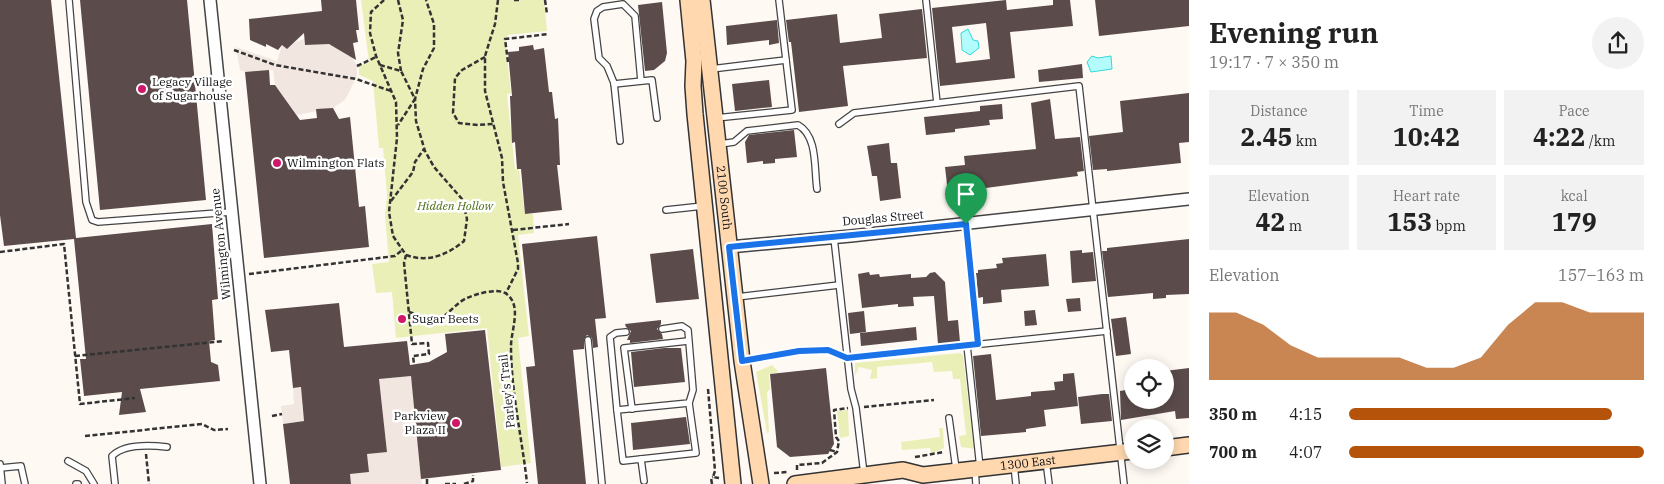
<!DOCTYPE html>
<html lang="en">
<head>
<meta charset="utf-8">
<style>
	:root { --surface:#fff; --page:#f2f2f2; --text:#222; --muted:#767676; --accent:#b45309 }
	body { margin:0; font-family:"IBM Plex Serif",serif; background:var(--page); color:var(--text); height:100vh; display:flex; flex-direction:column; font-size:19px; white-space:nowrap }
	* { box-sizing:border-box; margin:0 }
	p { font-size:16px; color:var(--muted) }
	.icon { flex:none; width:28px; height:28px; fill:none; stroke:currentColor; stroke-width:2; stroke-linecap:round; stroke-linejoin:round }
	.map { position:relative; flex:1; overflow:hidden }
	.side { display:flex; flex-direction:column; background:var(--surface); width:475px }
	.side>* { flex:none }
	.fabs { position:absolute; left:1124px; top:359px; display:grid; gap:10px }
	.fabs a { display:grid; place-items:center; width:50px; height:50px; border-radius:50%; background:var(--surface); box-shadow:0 2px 12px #0003; font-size:25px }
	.pin { position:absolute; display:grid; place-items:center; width:42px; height:42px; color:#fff; margin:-51px -21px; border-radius:50% 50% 50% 0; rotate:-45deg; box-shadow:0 0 5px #0007 }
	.pin .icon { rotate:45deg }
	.round { display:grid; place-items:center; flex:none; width:52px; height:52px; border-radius:26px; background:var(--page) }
	.head { display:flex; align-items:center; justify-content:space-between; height:85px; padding:0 20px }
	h1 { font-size:28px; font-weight:700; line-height:38px }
	.figures { display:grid; grid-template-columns:repeat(3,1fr); gap:8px; height:85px; padding:5px 20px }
	.figures div { display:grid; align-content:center; border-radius:0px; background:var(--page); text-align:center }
	.figures b { font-size:25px; font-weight:700 }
	.figures small { font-size:14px; font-weight:400 }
	.figures p { font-size:14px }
	.chart { height:140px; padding:10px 20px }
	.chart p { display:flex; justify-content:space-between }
	.chart svg { width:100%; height:90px; margin-top:5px; fill:var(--accent); opacity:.7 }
	ul { padding:0 20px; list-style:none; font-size:16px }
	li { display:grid; grid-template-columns:80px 60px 1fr; align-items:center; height:38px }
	li i { height:12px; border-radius:6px; background:var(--accent) }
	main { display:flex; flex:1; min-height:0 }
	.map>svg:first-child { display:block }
	.green { fill:#eaefb8 }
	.plaza { fill:#f2e6e0 }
	.water { fill:#b3fcfc; stroke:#32d9dc }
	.building { fill:#5b4c4b; fill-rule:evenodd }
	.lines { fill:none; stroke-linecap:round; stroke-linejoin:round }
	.lane-casing { stroke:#444; stroke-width:8 }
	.street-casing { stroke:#444; stroke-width:14 }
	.secondary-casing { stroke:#333; stroke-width:18 }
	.path { stroke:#333; stroke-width:2.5; stroke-dasharray:5 2.5; stroke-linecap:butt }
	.lane { stroke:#fff; stroke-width:5.5 }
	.street { stroke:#fff; stroke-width:11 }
	.secondary { stroke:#ffd8af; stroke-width:15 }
	.route-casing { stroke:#fff; stroke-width:10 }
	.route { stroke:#1a73e8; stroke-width:6 }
	.poi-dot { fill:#d11868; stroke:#fff; stroke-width:2 }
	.labels { text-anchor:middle; stroke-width:5; stroke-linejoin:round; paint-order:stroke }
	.poi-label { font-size:12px; fill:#111; stroke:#fff; text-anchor:start }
	.street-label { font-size:12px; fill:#111; stroke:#fff }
	.park-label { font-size:12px; font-style:italic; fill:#4d7118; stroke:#fff }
</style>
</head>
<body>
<main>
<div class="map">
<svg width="1189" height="484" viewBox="0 0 1189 484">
	<rect width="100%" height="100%" fill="#fff9f4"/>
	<!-- green -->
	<g class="green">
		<polygon points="361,0 544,0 547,31 508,35 505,39 511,93 507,94 515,169 519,169 525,214 533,214 534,233 518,235 529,336 518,338 531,463 501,467 487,328 396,338 392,292 376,293 372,264 389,262 385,216 387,195 383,148 379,148 373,81 359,75 359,66 369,62"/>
		<polygon points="960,353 963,355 974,449 961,447 959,436 966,435 960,379 953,379 952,371 934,372 932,362 877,367 877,378 870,379 872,370 859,367 855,376 855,363"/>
		<polygon points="772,365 779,372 769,374 770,389 767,392 769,432 767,433 756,372"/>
		<polygon points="848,410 849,436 840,438 837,411"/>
		<polygon points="939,428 943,428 944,448 931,454 930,448 902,450 901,442 940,437"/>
	</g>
	<!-- plaza -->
	<g class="plaza">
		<polygon points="304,39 305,44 329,44 340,48 348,56 351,55 357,66 357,76 345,100 333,108 297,115 275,85 273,70 245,72 240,70 236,47 277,61 282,45 287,48 293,43"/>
		<polygon points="411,376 422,484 351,484 350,474 369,472 367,454 387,451 381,396 302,404 304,421 283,424 281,406 294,404 293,388"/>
	</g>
	<!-- water -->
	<g class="water">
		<polygon points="968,29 973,40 978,41 979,48 970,55 962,50 961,33"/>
		<polygon points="1092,56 1098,58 1111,56 1112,69 1091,72 1087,62"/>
	</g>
	<!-- building -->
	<g class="building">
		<polygon points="0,0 51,0 76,238 212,224 218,299 212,300 215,340 209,341 211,362 218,365 220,381 140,389 146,412 119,415 122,392 84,396 80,359 86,359 74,239 4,246 0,215"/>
		<polygon points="80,0 187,0 206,200 100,210"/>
		<polygon points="321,0 356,0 359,30 356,30 358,42 353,43 356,60 329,44 305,45 304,33 287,49 282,45 278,50 266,44 266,47 250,40 249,19 322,11"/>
		<path d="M1006 0 1007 10 1053 5V0H1070L1073 26 1010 32 1015 78 940 86 932 8ZM986 23 990 59 956 63 952 27Z"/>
		<polygon points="1095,0 1189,0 1189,26 1099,36"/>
		<polygon points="662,2 667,53 665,61 654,70 645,71 638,5"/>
		<polygon points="922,9 927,58 843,66 848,106 799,112 791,42 789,42 786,20 837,14 840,43 882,38 879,14"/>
		<polygon points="777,20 779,43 769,45 769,40 727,45 726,26"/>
		<polygon points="533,45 534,50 544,48 549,92 552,92 555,119 558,118 560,165 557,165 562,210 525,214 521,169 517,169 515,142 512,143 510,96 512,96 508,52 519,51 519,47"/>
		<polygon points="1082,64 1083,78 1039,82 1038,70"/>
		<polygon points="269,70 270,85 275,85 300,120 317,118 316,109 333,108 339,119 350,117 359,207 365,206 369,247 264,258 245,72"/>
		<polygon points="769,80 772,107 735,111 732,84"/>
		<polygon points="1189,93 1189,142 1179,143 1181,163 1107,171 1107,169 1093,170 1089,136 1123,132 1120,101"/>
		<polygon points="1050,99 1055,139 1080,137 1084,171 1077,172 1078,176 948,193 945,167 965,165 964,156 1036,149 1031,103"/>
		<polygon points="1002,104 1003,119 989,120 990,125 955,129 955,132 926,135 924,117 980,111 980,106"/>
		<polygon points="794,130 797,157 775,159 775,163 763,164 763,161 747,163 745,142 749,135"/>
		<polygon points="889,143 891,163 897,163 901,198 880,201 877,176 872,176 867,146"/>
		<polygon points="597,236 606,318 595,319 598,347 593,348 592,338 587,335 584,339 584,349 573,350 586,484 538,484 526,367 535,366 522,244"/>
		<polygon points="1189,239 1189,294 1166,295 1166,298 1153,299 1153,293 1108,297 1102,251 1107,251 1107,248"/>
		<polygon points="693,249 699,299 656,303 650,254"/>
		<polygon points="1082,250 1082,253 1093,252 1096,281 1072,283 1070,251"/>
		<polygon points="1046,254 1049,286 1001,290 1002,302 983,304 983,297 978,298 976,273 978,273 978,270 997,268 996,264 1003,263 1002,258"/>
		<polygon points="869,272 870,275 879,274 880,277 911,274 911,278 926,277 930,273 935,272 945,282 948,321 958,320 960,342 938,344 934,296 913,297 914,306 898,307 898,304 862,308 858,274"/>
		<polygon points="1080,298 1081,311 1068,312 1066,299"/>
		<polygon points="339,303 344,347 407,341 410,365 429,362 447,352 445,334 485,330 501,470 421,479 411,376 379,379 387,452 367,454 369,472 350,474 351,484 290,484 283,424 304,421 301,387 293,388 289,350 271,352 265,310"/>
		<polygon points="1035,310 1037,325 1025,326 1024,311"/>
		<polygon points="864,311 866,332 850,334 848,313"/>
		<polygon points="1126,317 1131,354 1116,356 1111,319"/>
		<polygon points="661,320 661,324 657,329 662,334 663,339 630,343 630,340 627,340 631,331 626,327 625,324"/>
		<polygon points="916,327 917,340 861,346 860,333"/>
		<polygon points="664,348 681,348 685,382 634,387 631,352"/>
		<polygon points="991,354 996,400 1031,396 1031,392 1055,390 1054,382 1063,381 1063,374 1074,373 1078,406 1044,410 1046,426 1026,429 1026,432 981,436 973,356"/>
		<polygon points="826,368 834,444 828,454 790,457 777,447 770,374"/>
		<polygon points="1189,368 1189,418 1176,419 1175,411 1121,420 1120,391 1132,389 1132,400 1165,400 1165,371"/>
		<polygon points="1102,394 1109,394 1112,421 1081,424 1078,397"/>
		<polygon points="686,417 690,444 633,450 631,423"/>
	</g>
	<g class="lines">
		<!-- lane casing -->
		<g class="lane-casing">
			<g id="lane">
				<polyline points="69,0 86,202 92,220 98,222 231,212"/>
				<polyline points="926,0 937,103"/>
				<polyline points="711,69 786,60 779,0"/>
				<polyline points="614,84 652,80 657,118"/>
				<polyline points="716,118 792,110 786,60"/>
				<polyline points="839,124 854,113 1079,86 1124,484"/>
				<polyline points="620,141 614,83 607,66 599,58 594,19 597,11 603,7 623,4 635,16 641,81"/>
				<path d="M720 144 734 142 747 131 798 125C818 136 814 169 817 189"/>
				<polyline points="666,210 703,206"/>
				<polyline points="966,223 978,344"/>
				<polyline points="834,238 851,389 856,408 864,474"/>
				<polyline points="737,297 839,285"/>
				<polyline points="588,340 602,484"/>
				<polyline points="967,345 980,468"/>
				<polyline points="743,361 799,351 828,350 847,358 1107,331"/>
				<polyline points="632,409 624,348 688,341"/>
				<polyline points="617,410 610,337 616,333 626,332"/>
				<polyline points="949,418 956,469"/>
				<polyline points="641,459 696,453 689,403"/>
				<polyline points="68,461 86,471 94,484"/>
				<polyline points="1046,461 1049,484"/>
				<polyline points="0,464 2,484"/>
				<polyline points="1014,465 1016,484"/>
				<polyline points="0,468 21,466 25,484"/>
				<polyline points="975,469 976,484"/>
				<polyline points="644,481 641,459 623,461 617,410 689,403 693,390 688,330 682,326 662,329"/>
				<polyline points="76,484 78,484"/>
				<path d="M115 484 112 456C124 444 150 445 167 447"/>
			</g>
		</g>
		<!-- street casing -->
		<g class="street-casing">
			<g id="street">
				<polyline points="210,0 260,484"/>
				<polyline points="729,247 851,236 1189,199"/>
			</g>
		</g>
		<!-- secondary casing -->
		<g class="secondary-casing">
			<g id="secondary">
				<polyline points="688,0 694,61 693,86 695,114 733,484"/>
				<path id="s1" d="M702 0 742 361 761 484"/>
				<polyline points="1165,448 1189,445"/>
				<path id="s2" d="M795 484 903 470 923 475 1132 451"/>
			</g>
		</g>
		<!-- path -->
		<g class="path">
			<polyline points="384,0 371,12 370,33 376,56 396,102 397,138 389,212 393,236 406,255 404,263 412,344 428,343 429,354 413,356 414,364"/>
			<polyline points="398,0 403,20 398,53 401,71"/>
			<polyline points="498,0 495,24 485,56 485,91 502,158 503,182 518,263 518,269 506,293"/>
			<polyline points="514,0 520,0"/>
			<polyline points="545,0 547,14"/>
			<polyline points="234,50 275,65 356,79 391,91"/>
			<polyline points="485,57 462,70 455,78 453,113 459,123 478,125 493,124"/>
			<polyline points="508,62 505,39 549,34"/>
			<polyline points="380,65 401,71 415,99 398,125"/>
			<polyline points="357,66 376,57"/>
			<polyline points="391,201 413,172 415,162 424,149"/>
			<polyline points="513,230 569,224"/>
			<polyline points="0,252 64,244 80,404 135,398"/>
			<path d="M406 255C428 263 447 255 464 241L467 219 462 199 434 167 425 151 416 121 415 99 423 69 434 48V24L426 0"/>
			<polyline points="249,274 395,256 401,251"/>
			<path d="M409 312 437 321C448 315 457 302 467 298 476 294 496 288 505 293 523 304 511 330 511 346 511 392 522 438 527 483"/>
			<polyline points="75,356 224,341"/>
			<polyline points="708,389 715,471 713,477 719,478"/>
			<polyline points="864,407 934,400"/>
			<polyline points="272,416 282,414"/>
			<polyline points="85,436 202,424 214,430 228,429"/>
			<polyline points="830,450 837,452"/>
			<polyline points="146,454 149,484"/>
			<polyline points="915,457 944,452"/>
			<polyline points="797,470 797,465 822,463 837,452 839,441 836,437 834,410 848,408"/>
			<polyline points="774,473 788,472"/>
			<polyline points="427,479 427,484"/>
			<polyline points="445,484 456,484"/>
			<polyline points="464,484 473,481 473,475"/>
			<polyline points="712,484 711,478 713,477"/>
		</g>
		<!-- lane -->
		<use href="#lane" class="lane"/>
		<!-- street -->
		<use href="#street" class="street"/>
		<!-- secondary -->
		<use href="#secondary" class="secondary"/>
	</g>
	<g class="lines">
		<!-- route casing -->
		<g class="route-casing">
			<polygon id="route" points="966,224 978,344 847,358 828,350 799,351 742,361 729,247"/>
		</g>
		<!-- route -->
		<use href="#route" class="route"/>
	</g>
	<!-- markers -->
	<g class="poi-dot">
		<circle cx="142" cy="89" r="5"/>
		<circle cx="277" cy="163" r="5"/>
		<circle cx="402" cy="319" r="5"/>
		<circle cx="456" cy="423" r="5"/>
	</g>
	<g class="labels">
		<!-- poi labels -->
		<g class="poi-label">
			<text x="152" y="86">Legacy Village<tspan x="152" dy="14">of Sugarhouse</tspan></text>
			<text x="287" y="167">Wilmington Flats</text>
			<text x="412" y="323">Sugar Beets</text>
			<text x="446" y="420" text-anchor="end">Parkview<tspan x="446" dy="14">Plaza II</tspan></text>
		</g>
		<!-- street labels -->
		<g class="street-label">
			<text dy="4" stroke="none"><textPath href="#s1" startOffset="199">2100 South</textPath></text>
			<text transform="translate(883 218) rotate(-5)" y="4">Douglas Street</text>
			<text transform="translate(221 244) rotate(-96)" y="4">Wilmington Avenue</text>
			<text transform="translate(507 391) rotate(-96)" y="4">Parley's Trail</text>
			<text dy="4" stroke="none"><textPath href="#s2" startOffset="235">1300 East</textPath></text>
		</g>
		<!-- park labels -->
		<g class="park-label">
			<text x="455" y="210">Hidden Hollow</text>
		</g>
	</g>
</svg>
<div class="fabs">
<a><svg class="icon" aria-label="locate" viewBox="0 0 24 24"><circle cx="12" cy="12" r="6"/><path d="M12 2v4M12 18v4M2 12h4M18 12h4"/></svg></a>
<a><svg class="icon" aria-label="layers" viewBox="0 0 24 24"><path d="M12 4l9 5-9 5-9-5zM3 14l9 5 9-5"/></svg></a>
</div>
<div class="pin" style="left:966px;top:224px;background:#1e9e55"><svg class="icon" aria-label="arrive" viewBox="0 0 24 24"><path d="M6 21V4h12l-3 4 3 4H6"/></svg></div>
</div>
<section class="side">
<div class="head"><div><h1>Evening run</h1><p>19:17 · 7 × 350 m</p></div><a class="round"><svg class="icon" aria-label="share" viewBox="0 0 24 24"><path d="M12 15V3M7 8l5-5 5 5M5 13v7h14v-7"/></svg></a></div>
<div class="figures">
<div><p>Distance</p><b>2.45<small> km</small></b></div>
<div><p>Time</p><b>10:42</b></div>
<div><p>Pace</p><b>4:22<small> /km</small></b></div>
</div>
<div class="figures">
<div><p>Elevation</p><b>42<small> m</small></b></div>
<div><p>Heart rate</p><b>153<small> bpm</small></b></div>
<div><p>kcal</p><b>179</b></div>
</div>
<div class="chart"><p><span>Elevation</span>157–163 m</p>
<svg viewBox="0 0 160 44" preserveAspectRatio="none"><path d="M0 44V11L10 11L20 17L30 27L40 33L50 33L60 33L70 33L80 38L90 38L100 33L110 17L120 6L130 6L140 11L150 11L160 11V44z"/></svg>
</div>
<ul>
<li><b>350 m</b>4:15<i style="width:89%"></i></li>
<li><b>700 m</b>4:07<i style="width:100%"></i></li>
</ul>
</section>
</main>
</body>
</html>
